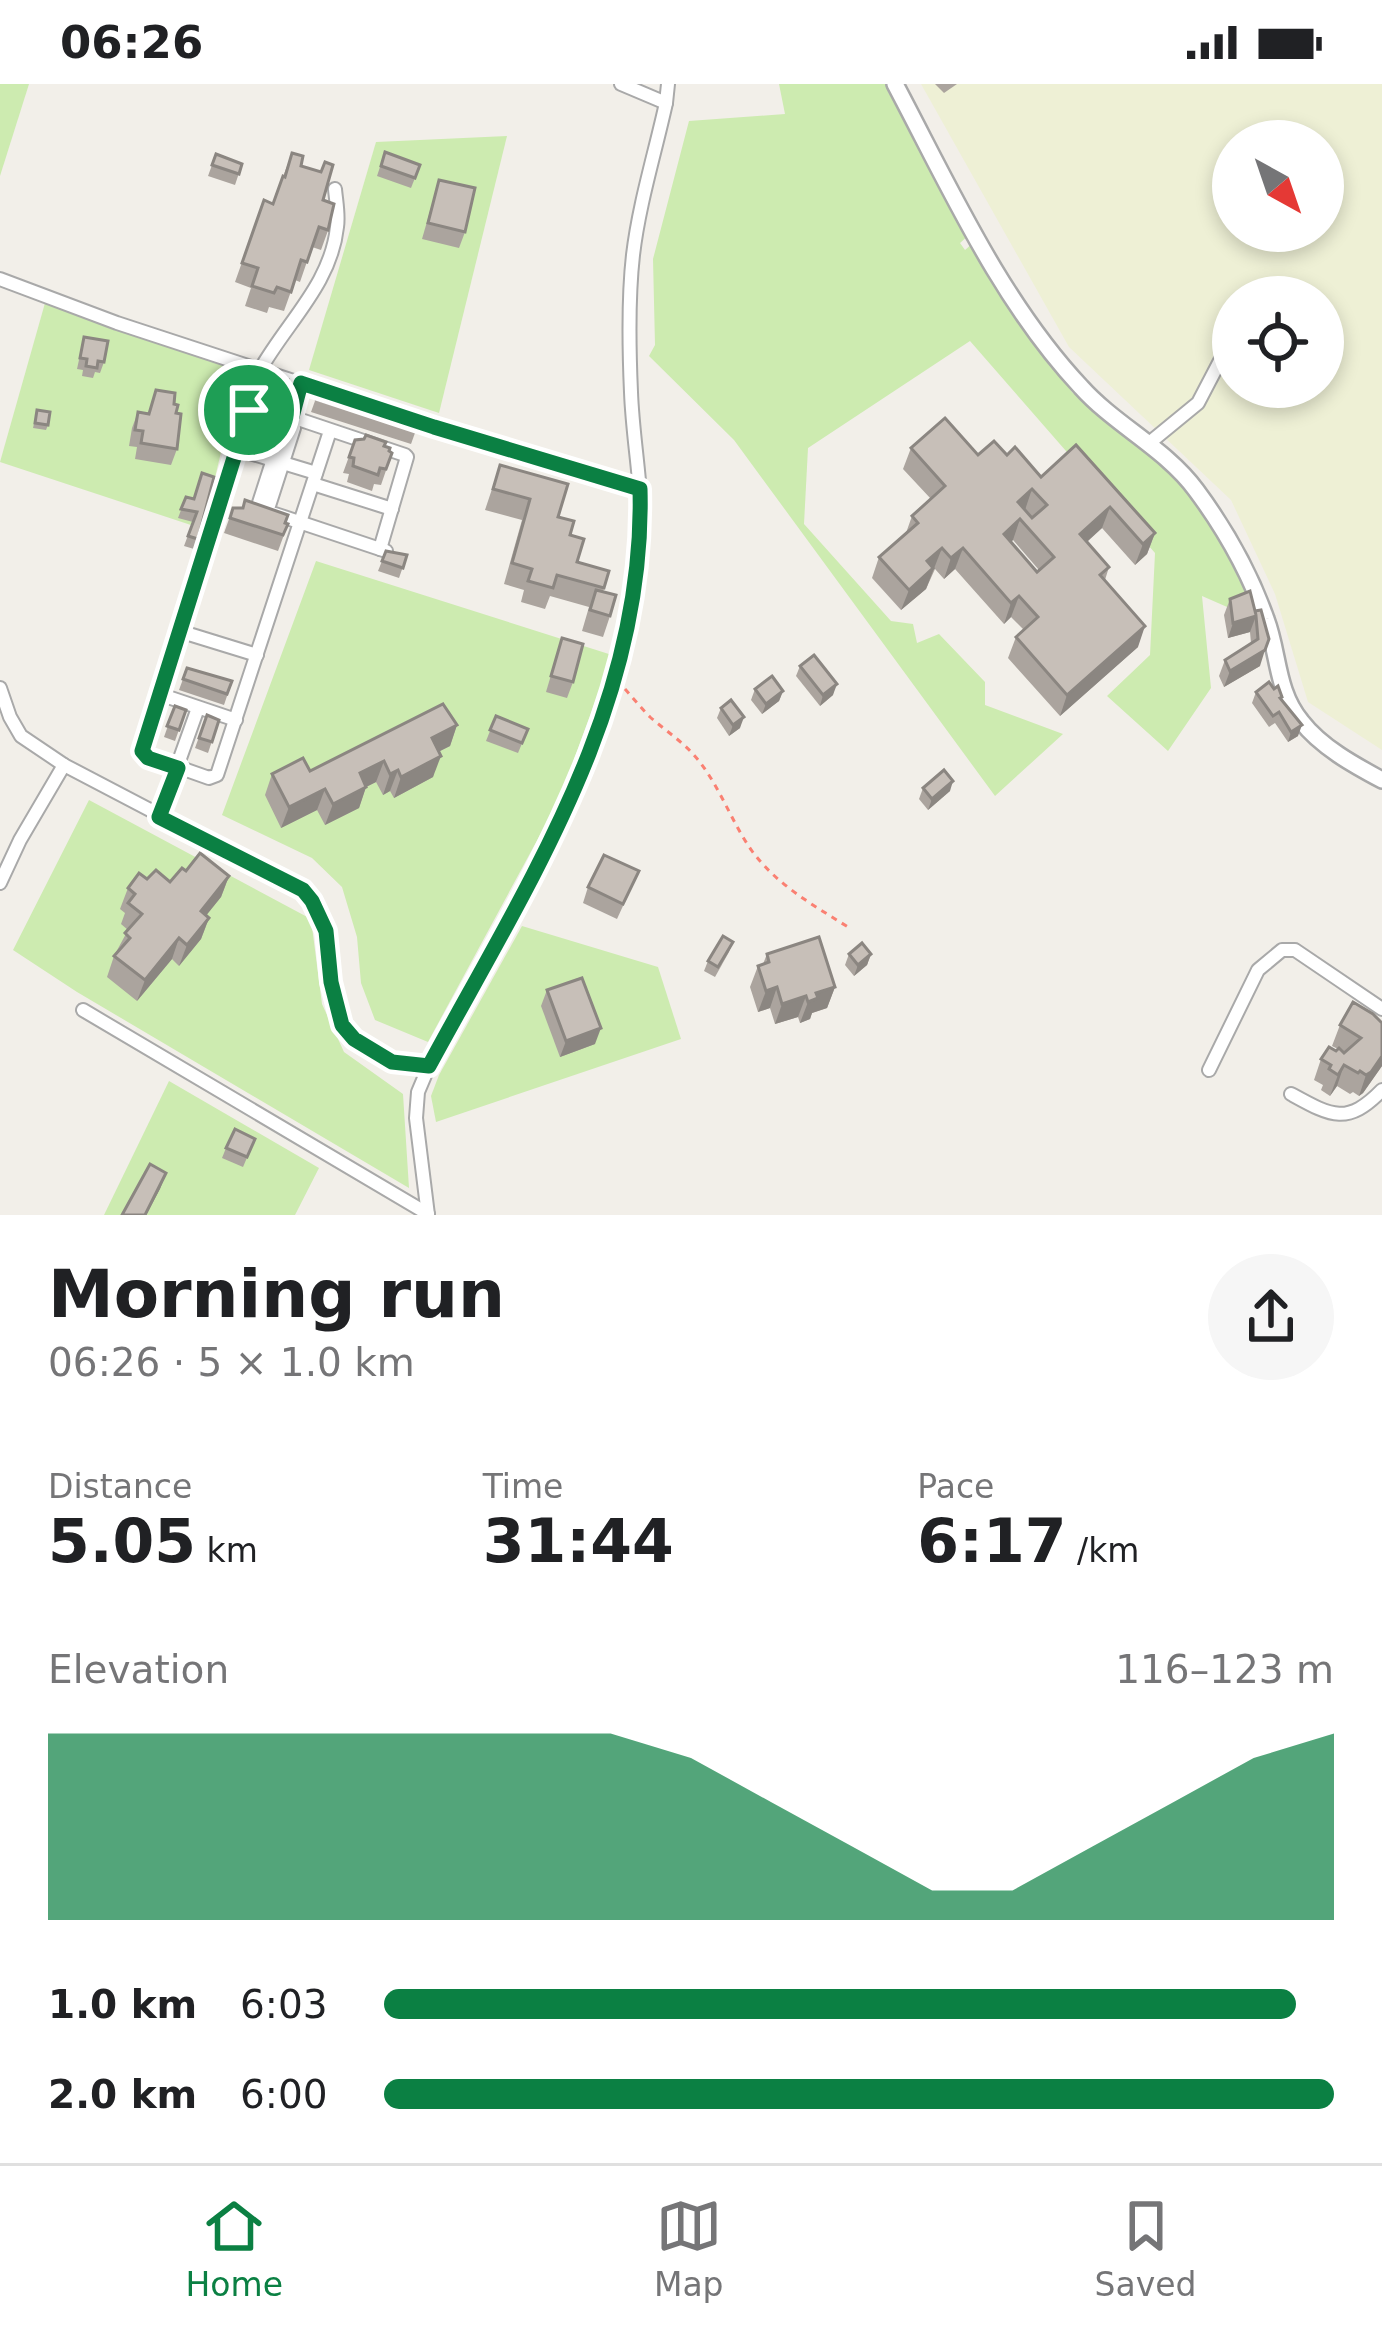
<!DOCTYPE html>
<html lang="en">
<head>
<meta charset="utf-8">
<style>
	:root { --surface:#fff; --page:#f6f6f6; --text:#202124; --muted:#757577; --line:#e0e0e0; --accent:#0b8043 }
	body { margin:0; font-family:"DejaVu Sans",sans-serif; background:var(--page); color:var(--text); height:100vh; display:flex; flex-direction:column; font-size:45px; white-space:nowrap }
	* { box-sizing:border-box; margin:0 }
	p { font-size:39px; color:var(--muted) }
	.icon { flex:none; width:66px; height:66px; fill:none; stroke:currentColor; stroke-width:2; stroke-linecap:round; stroke-linejoin:round }
	.map { position:relative; height:1131px; overflow:hidden }
	.sheet { display:flex; flex-direction:column; background:var(--surface); flex:1 }
	.sheet>* { flex:none }
	.needle { width:78px; rotate:140deg }
	.controls { position:absolute; left:1212px; top:36px; display:grid; gap:24px }
	.controls a { display:grid; place-items:center; width:132px; height:132px; border-radius:50%; background:var(--surface); box-shadow:0 6px 18px #0003; font-size:60px }
	.pin { position:absolute; display:grid; place-items:center; width:102px; height:102px; color:#fff; margin:-51px; border:6px solid #fff; border-radius:50%; box-shadow:0 3px 12px #0007 }
	.round { display:grid; place-items:center; flex:none; width:126px; height:126px; border-radius:63px; background:var(--page) }
	.summary { display:flex; align-items:center; justify-content:space-between; height:204px; padding:0 48px }
	h1 { font-size:66px; font-weight:700; line-height:90px }
	.stats { display:grid; grid-template-columns:repeat(3,1fr); gap:18px; height:204px; padding:12px 48px }
	.stats div { display:grid; align-content:center }
	.stats b { font-size:60px; font-weight:700 }
	.stats small { font-size:33px; font-weight:400 }
	.stats p { font-size:33px }
	.chart { height:336px; padding:24px 48px }
	.chart p { display:flex; justify-content:space-between }
	.chart svg { width:100%; height:216px; margin-top:12px; fill:var(--accent); opacity:.7 }
	ul { padding:0 48px; list-style:none; font-size:39px }
	li { display:grid; grid-template-columns:192px 144px 1fr; align-items:center; height:90px }
	li i { height:30px; border-radius:15px; background:var(--accent) }
	.status { display:flex; justify-content:space-between; align-items:center; height:84px; padding:0 60px; background:var(--surface); direction:ltr }
	.status svg { height:33px; fill:currentColor }
	.tabs { display:flex; justify-content:space-around; align-items:center; height:168px; border-top:3px solid var(--line); background:var(--surface); font-size:33px; color:var(--muted) }
	.tabs a { display:grid; justify-items:center; gap:6px }
	.tabs .active { color:var(--accent) }
	.map>svg:first-child { display:block }
	.farmland { fill:#eef0d5; fill-rule:evenodd }
	.grass { fill:#cdebb0 }
	.lines { fill:none; stroke-linecap:round; stroke-linejoin:round }
	.minor-casing { stroke:#a9a9a9; stroke-width:16 }
	.tertiary-casing { stroke:#a9a9a9; stroke-width:20 }
	.path { stroke:#fa8072; stroke-width:3; stroke-dasharray:6 6; stroke-linecap:butt }
	.minor { stroke:#fff; stroke-width:12 }
	.tertiary { stroke:#fff; stroke-width:15 }
	.wall { fill:#aba49e; fill-rule:evenodd }
	.shaded-wall { fill:#8b8681 }
	.building { fill:#c7bfb8; stroke:#8b8681; stroke-width:3; fill-rule:evenodd }
	.route-casing { stroke:#fff; stroke-width:24 }
	.route { stroke:#0b8043; stroke-width:15 }
</style>
</head>
<body>
<div class="status"><b>06:26</b><svg viewBox="0 0 49 12"><path d="M0 12V9h3v3zM5 12V6h3v6zM10 12V3h3v9zM15 12V0h3v12zM26 1h20v11H26zM47 4h2v5h-2z"/></svg></div>
<div class="map">
<svg width="1382" height="1131" viewBox="0 0 1382 1131">
	<rect width="100%" height="100%" fill="#f2efe9"/>
	<!-- farmland -->
	<path class="farmland" d="M921 0H1382V666L1308 618 1275 510 1231 416 1069 263ZM1233 57H1323V147H1233ZM1233 213H1323V303H1233Z"/>
	<!-- grass -->
	<g class="grass">
		<polygon points="0,0 29,0 0,92"/>
		<polygon points="779,0 888,0 888,8 937,81 970,150 960,159 965,166 973,159 991,195 1005,208 1072,308 1191,406 1266,540 1202,512 1211,604 1168,667 1107,612 1150,571 1155,469 970,257 808,364 804,440 891,537 913,540 917,559 939,550 985,598 985,621 1063,650 995,712 734,356 649,272 655,261 653,175 689,37 785,30"/>
		<polygon points="507,52 439,329 309,286 376,58"/>
		<polygon points="45,219 241,283 203,445 0,378"/>
		<polygon points="316,477 612,571 560,714 428,958 375,936 361,899 357,853 342,803 312,774 222,731"/>
		<polygon points="89,716 311,835 322,920 344,968 403,1010 409,1104 77,908 13,866"/>
		<polygon points="522,842 658,883 681,955 436,1038 431,1012 439,991"/>
		<polygon points="169,997 319,1084 295,1131 104,1131"/>
	</g>
	<g class="lines">
		<!-- minor casing -->
		<g class="minor-casing">
			<g id="minor">
				<polyline points="621,0 666,19"/>
				<polyline points="0,195 117,239 330,309"/>
				<path d="M260 286C287 238 331 200 337 143 339 131 336 117 335 105"/>
				<polyline points="406,334 641,405"/>
				<polyline points="330,347 217,691 209,694 144,671 142,661 251,323 292,333 405,371 407,373 380,465"/>
				<polyline points="1148,360 1198,319 1221,275 1233,260"/>
				<polyline points="237,365 316,389"/>
				<polyline points="313,400 392,425"/>
				<polyline points="257,425 284,341 292,333"/>
				<polyline points="267,428 294,344 292,333 301,300"/>
				<polyline points="275,430 386,467"/>
				<polyline points="179,547 257,571"/>
				<polyline points="0,604 10,633 21,652 64,681 303,806 312,817 327,847 331,898 342,941 354,955 392,978 429,982"/>
				<polyline points="159,610 236,636"/>
				<polyline points="159,733 198,624"/>
				<polyline points="0,799 20,756 64,681"/>
				<polyline points="83,926 428,1130"/>
				<polyline points="1209,986 1258,886 1282,866 1295,866 1382,925"/>
				<path d="M1291 1010C1331 1032 1347 1042 1382 1006"/>
				<path d="M428 1131 416 1034 418 1008 429 982C515 822 617 665 639 480 647 422 633 365 631 308 629 263 628 215 633 171 639 120 655 69 666 19L668 0"/>
			</g>
		</g>
		<!-- tertiary casing -->
		<g class="tertiary-casing">
			<path id="tertiary" d="M895 0C949 102 1001 218 1081 303 1115 341 1166 365 1196 406 1225 445 1250 490 1266 535 1279 569 1276 607 1301 637 1321 663 1354 681 1382 696"/>
		</g>
		<!-- path -->
		<path class="path" d="M625 605C633 614 641 624 650 633 667 648 685 659 699 677 721 705 732 739 752 767 777 801 813 821 848 843"/>
		<!-- minor -->
		<use href="#minor" class="minor"/>
		<!-- tertiary -->
		<use href="#tertiary" class="tertiary"/>
	</g>
	<!-- wall -->
	<g class="wall">
		<polygon points="935,0 957,0 944,9"/>
		<polygon points="385,68 420,81 411,104 377,92"/>
		<polygon points="292,69 323,116 330,141 321,166 312,163 300,198 295,196 284,227 269,223 267,229 245,222 251,204 235,198 264,116 273,119"/>
		<polygon points="216,70 242,80 235,101 208,92"/>
		<polygon points="439,96 465,148 459,164 422,155"/>
		<polygon points="84,253 104,278 100,289 95,288 93,294 82,292 83,286 77,285"/>
		<polygon points="259,286 292,297 285,320 250,309"/>
		<polygon points="320,303 420,335 411,360 311,328"/>
		<polygon points="37,326 48,341 46,346 33,344"/>
		<polygon points="138,328 176,329 177,365 171,381 135,375 137,363 129,362 132,344"/>
		<polygon points="355,356 384,362 392,369 381,401 374,400 372,407 347,398 349,390 343,389"/>
		<path d="M1076 361 1155 449 1147 470 1135 481 1102 444 1087 458 1109 483 1105 496 1138 563 1060 632 1008 574 1016 553 1024 546 1011 533 1004 540 955 485 944 495 935 485 926 505 901 526 872 494 879 473 906 449 912 432 931 415 903 385 911 364 978 371H1007L1041 393ZM1013 456 1039 486 1037 488 1011 458Z"/>
		<polygon points="500,381 558,433 570,451 577,478 609,487 603,508 610,532 603,553 582,547 589,523 550,512 545,525 521,518 524,506 504,500 522,436 485,426"/>
		<polygon points="202,389 198,455 194,465 184,462 193,438 178,434 186,413 194,415"/>
		<polygon points="233,424 288,440 278,467 224,449"/>
		<polygon points="386,467 407,471 399,494 378,487"/>
		<polygon points="1230,515 1255,528 1260,582 1224,603 1219,592 1225,576 1251,559 1250,548 1228,554 1224,531"/>
		<polygon points="562,554 573,598 567,614 546,608"/>
		<polygon points="800,582 833,611 820,622 796,592"/>
		<polygon points="187,584 232,597 224,621 179,606"/>
		<polygon points="755,605 783,607 779,617 762,630 751,616"/>
		<polygon points="1256,608 1282,613 1281,615 1298,652 1288,658 1275,639 1269,643 1252,619"/>
		<polygon points="175,622 186,626 175,657 164,653"/>
		<polygon points="721,624 740,644 729,652 717,634"/>
		<polygon points="207,631 219,636 208,669 195,664"/>
		<polygon points="496,632 528,645 518,669 486,657"/>
		<polygon points="457,641 450,662 438,668 433,693 394,714 390,707 383,711 376,698 366,703 359,724 325,741 317,726 281,744 265,711 272,690 310,687"/>
		<polygon points="923,704 950,707 928,726 919,715"/>
		<polygon points="186,787 229,792 221,813 206,831 209,834 201,855 179,882 172,875 137,917 107,893 114,872 128,846 121,840 125,829 120,825 128,804 147,795 170,798"/>
		<polygon points="639,787 617,835 583,819 588,803"/>
		<polygon points="733,858 729,868 715,893 704,887 708,877"/>
		<polygon points="767,870 835,903 827,924 812,929 810,935 800,939 798,933 775,940 770,924 758,928 750,903 758,882 763,880"/>
		<polygon points="849,870 871,870 867,881 854,892 845,881"/>
		<polygon points="547,906 595,960 560,973 541,922"/>
		<polygon points="1382,939 1382,982 1363,1009 1359,1012 1353,1008 1350,1010 1337,1002 1330,1012 1321,1006 1323,1001 1314,996 1321,975 1338,965 1332,962 1340,941"/>
		<polygon points="255,1055 243,1083 222,1074 226,1064"/>
	</g>
	<!-- shaded-wall -->
	<g class="shaded-wall">
		<polygon points="1032,405 1025,426 1018,418"/>
		<polygon points="1110,423 1102,444 1072,471 1080,450"/>
		<polygon points="1020,435 1013,456 996,471 1004,450"/>
		<polygon points="1155,449 1147,470 1135,481 1143,460"/>
		<polygon points="942,464 926,505 901,526 909,506 927,477"/>
		<polygon points="963,464 955,485 944,495 951,474"/>
		<polygon points="1019,512 1011,533 1004,540 1011,519"/>
		<polygon points="1256,532 1250,548 1228,554 1233,539"/>
		<polygon points="1145,542 1138,563 1060,632 1067,611"/>
		<polygon points="1265,566 1260,582 1224,603 1230,587"/>
		<polygon points="837,600 833,611 820,622 823,611"/>
		<polygon points="783,607 779,617 762,630 766,620"/>
		<polygon points="744,633 740,644 729,652 733,641"/>
		<polygon points="457,641 450,662 424,675 432,654"/>
		<polygon points="1302,641 1298,652 1288,658 1291,648"/>
		<polygon points="441,672 433,693 394,714 401,693"/>
		<polygon points="384,677 376,698 366,703 359,724 325,741 333,720 360,689"/>
		<polygon points="398,686 390,707 383,711 390,690"/>
		<polygon points="953,697 950,707 928,726 932,715"/>
		<polygon points="325,705 317,726 281,744 289,723"/>
		<polygon points="229,792 221,813 193,848 201,827"/>
		<polygon points="209,834 201,855 179,882 187,861"/>
		<polygon points="179,854 172,875 137,917 145,896"/>
		<polygon points="871,870 867,881 854,892 858,881"/>
		<polygon points="777,903 770,924 758,928 766,907"/>
		<polygon points="835,903 827,924 812,929 810,935 800,939 808,918 816,909"/>
		<polygon points="806,912 798,933 775,940 782,920"/>
		<polygon points="601,944 595,960 560,973 566,957"/>
		<polygon points="1382,972 1382,982 1363,1009 1359,1012 1366,991"/>
		<polygon points="1344,981 1337,1002 1330,1012 1338,991"/>
		<polygon points="166,1089 160,1105 146,1131 144,1131"/>
	</g>
	<!-- building -->
	<g class="building">
		<polygon points="385,68 420,81 415,94 381,82"/>
		<polygon points="292,69 303,72 301,82 321,88 325,78 333,81 323,116 334,120 328,146 319,143 307,178 301,176 291,208 277,203 274,209 252,202 258,184 242,179 264,116 273,120 283,92 285,93"/>
		<polygon points="216,70 242,80 239,90 212,81"/>
		<polygon points="439,96 475,104 465,148 428,139"/>
		<polygon points="84,253 108,257 104,278 98,277 97,284 86,282 87,275 80,274"/>
		<polygon points="259,286 292,297 288,310 254,298"/>
		<polygon points="320,303 420,335 416,346 316,315"/>
		<polygon points="156,306 175,309 174,320 178,321 176,329 181,330 177,365 141,359 143,347 135,346 138,328 149,330"/>
		<polygon points="37,326 50,328 48,341 35,339"/>
		<path d="M945 334 978 371 994 357 1007 371 1015 363 1041 393 1076 361 1155 449 1143 460 1110 423 1080 450 1109 483 1100 491 1145 542 1067 611 1016 553 1038 533 1019 512 1011 519 963 464 951 474 942 464 927 477 933 484 909 506 879 473 918 439 912 432 945 402 911 364ZM1032 405 1047 421 1032 434 1018 418ZM1020 435 1054 473 1037 488 1004 450Z"/>
		<polygon points="366,351 386,358 384,362 390,364 389,367 392,369 386,385 380,384 378,391 353,382 354,374 349,373 355,356 364,355"/>
		<polygon points="500,381 568,400 558,433 574,437 570,451 584,455 577,478 609,487 604,504 557,491 553,504 528,497 532,485 512,479 530,415 493,405"/>
		<polygon points="202,389 214,393 198,455 188,452 197,428 181,425 186,413 194,415"/>
		<polygon points="245,416 288,431 285,439 288,440 283,451 230,434 233,424 243,424"/>
		<polygon points="386,467 407,471 403,484 382,477"/>
		<polygon points="596,506 616,511 610,532 590,526"/>
		<polygon points="1250,507 1256,531 1255,527 1261,526 1269,555 1265,566 1230,587 1225,576 1258,555 1256,532 1233,539 1230,515"/>
		<polygon points="562,554 583,560 573,598 551,592"/>
		<polygon points="814,571 837,600 823,611 800,582"/>
		<polygon points="187,584 232,597 227,610 183,595"/>
		<polygon points="772,592 783,607 766,620 755,605"/>
		<polygon points="1269,598 1274,605 1278,602 1282,613 1280,614 1302,641 1291,648 1279,628 1273,632 1256,608"/>
		<polygon points="731,616 744,633 733,641 721,624"/>
		<polygon points="443,620 457,641 432,654 441,672 401,693 398,686 390,690 384,677 360,689 366,703 333,720 325,705 289,723 272,690 303,674 310,687"/>
		<polygon points="175,622 186,626 179,646 167,642"/>
		<polygon points="207,631 219,636 212,658 199,654"/>
		<polygon points="496,632 528,645 522,659 490,646"/>
		<polygon points="944,686 953,697 932,715 923,704"/>
		<polygon points="200,769 229,792 201,827 209,834 187,861 179,854 145,896 114,872 130,854 125,849 142,830 128,819 135,810 128,804 139,789 147,795 156,786 170,798 182,784 186,787"/>
		<polygon points="604,771 639,787 623,820 588,803"/>
		<polygon points="723,852 733,858 718,883 708,877"/>
		<polygon points="819,853 835,903 816,909 818,914 808,918 806,912 782,920 777,903 766,907 758,882 769,878 767,870"/>
		<polygon points="862,859 871,870 858,881 849,870"/>
		<polygon points="582,894 601,944 566,957 547,906"/>
		<polygon points="1353,918 1373,930 1382,939 1382,972 1371,988 1366,991 1360,987 1358,989 1344,981 1338,991 1329,985 1331,981 1321,975 1329,963 1336,967 1339,964 1344,969 1361,954 1340,941"/>
		<polygon points="235,1045 255,1055 247,1073 226,1064"/>
		<polygon points="150,1080 166,1089 145,1131 122,1131"/>
	</g>
	<g class="lines">
		<!-- route casing -->
		<g class="route-casing">
			<path id="route" d="M301 299 434 343 640 405C646 621 528 799 429 982L392 978 354 955 342 941 331 898 326 847 312 817 303 806 159 733 178 684 148 674 142 667 249 326 254 322 292 333Z"/>
		</g>
		<!-- route -->
		<use href="#route" class="route"/>
	</g>
</svg>
<div class="controls">
<a><svg class="needle" viewBox="-14 -14 28 28"><path d="M0-13l5 13h-10z" fill="#e53935"/><path d="M0 13l5-13h-10z" fill="#757577"/></svg></a>
<a><svg class="icon" aria-label="locate" viewBox="0 0 24 24"><circle cx="12" cy="12" r="6"/><path d="M12 2v4M12 18v4M2 12h4M18 12h4"/></svg></a>
</div>
<div class="pin" style="left:249px;top:326px;background:#1e9e55"><svg class="icon" aria-label="arrive" viewBox="0 0 24 24"><path d="M6 21V4h12l-3 4 3 4H6"/></svg></div>
</div>
<section class="sheet">
<div class="summary"><div><h1>Morning run</h1><p>06:26 · 5 × 1.0 km</p></div><a class="round"><svg class="icon" aria-label="share" viewBox="0 0 24 24"><path d="M12 15V3M7 8l5-5 5 5M5 13v7h14v-7"/></svg></a></div>
<div class="stats">
<div><p>Distance</p><b>5.05<small> km</small></b></div>
<div><p>Time</p><b>31:44</b></div>
<div><p>Pace</p><b>6:17<small> /km</small></b></div>
</div>
<div class="chart"><p><span>Elevation</span>116–123 m</p>
<svg viewBox="0 0 160 44" preserveAspectRatio="none"><path d="M0 44V6L10 6L20 6L30 6L40 6L50 6L60 6L70 6L80 11L90 20L100 29L110 38L120 38L130 29L140 20L150 11L160 6V44z"/></svg>
</div>
<ul>
<li><b>1.0 km</b>6:03<i style="width:96%"></i></li>
<li><b>2.0 km</b>6:00<i style="width:100%"></i></li>
</ul>
</section>
<nav class="tabs">
<a class="active"><svg class="icon" aria-label="home" viewBox="0 0 24 24"><path d="M3 11l9-7 9 7M6 9v11h12V9"/></svg>Home</a>
<a><svg class="icon" aria-label="map" viewBox="0 0 24 24"><path d="M3 6l6-2 6 2 6-2v14l-6 2-6-2-6 2zM9 4v14M15 6v14"/></svg>Map</a>
<a><svg class="icon" aria-label="saved" viewBox="0 0 24 24"><path d="M7 4h10v16l-5-4-5 4z"/></svg>Saved</a>
</nav>
</body>
</html>
